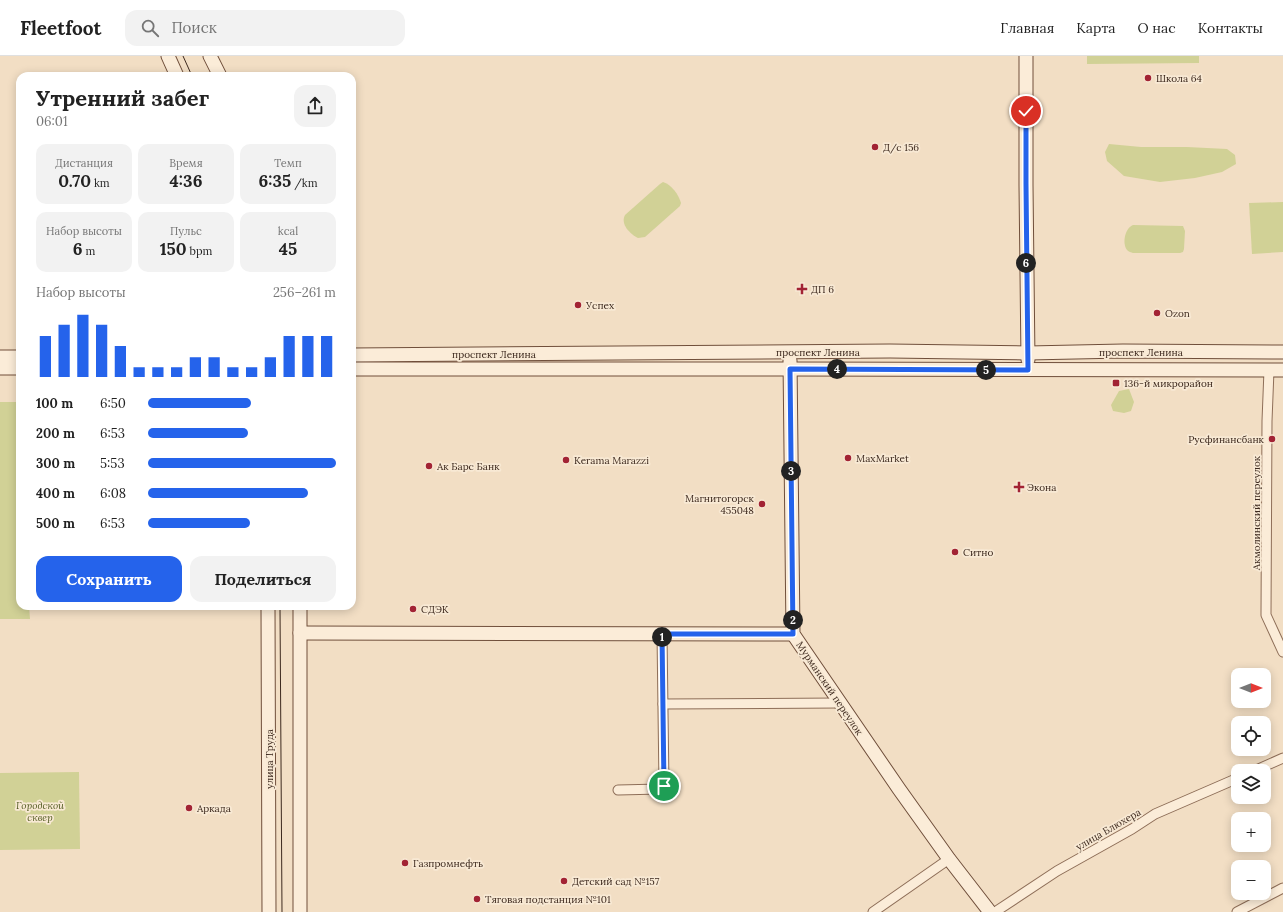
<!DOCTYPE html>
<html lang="ru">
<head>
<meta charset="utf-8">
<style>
	:root { --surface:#fff; --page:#f2f2f2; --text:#222; --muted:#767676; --line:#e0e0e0; --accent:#2563eb }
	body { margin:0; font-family:Lora,serif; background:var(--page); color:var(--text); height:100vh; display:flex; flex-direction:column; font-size:15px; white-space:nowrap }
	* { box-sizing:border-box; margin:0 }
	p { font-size:13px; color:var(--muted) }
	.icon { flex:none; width:22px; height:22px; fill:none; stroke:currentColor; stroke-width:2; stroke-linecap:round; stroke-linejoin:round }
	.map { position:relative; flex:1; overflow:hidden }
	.sheet { position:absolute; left:16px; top:16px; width:340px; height:538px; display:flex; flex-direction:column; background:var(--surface); border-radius:12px; box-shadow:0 2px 10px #0003 }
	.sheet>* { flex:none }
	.needle { width:26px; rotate:90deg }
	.fabs { position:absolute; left:1231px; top:612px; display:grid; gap:8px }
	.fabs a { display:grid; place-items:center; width:40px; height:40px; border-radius:8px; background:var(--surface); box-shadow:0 2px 10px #0003; font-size:20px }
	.pin { position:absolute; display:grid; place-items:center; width:34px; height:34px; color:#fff; margin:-17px; border:2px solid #fff; border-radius:50%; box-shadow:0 1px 4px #0007 }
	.km { position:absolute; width:20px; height:20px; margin:-10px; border-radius:50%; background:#222; color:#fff; font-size:11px; line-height:20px; text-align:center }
	.round { display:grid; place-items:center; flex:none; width:42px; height:42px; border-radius:12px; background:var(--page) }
	.summary { display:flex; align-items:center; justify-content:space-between; height:68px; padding:0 20px }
	h1 { font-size:22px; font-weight:700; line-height:30px }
	.stats { display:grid; grid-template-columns:repeat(3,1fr); gap:6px; height:68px; padding:4px 20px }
	.stats div { display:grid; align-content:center; border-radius:10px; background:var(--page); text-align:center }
	.stats b { font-size:17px; font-weight:700 }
	.stats small { font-size:11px; font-weight:400 }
	.stats p { font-size:11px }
	.chart { height:112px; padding:8px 20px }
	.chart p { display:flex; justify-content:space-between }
	.chart svg { width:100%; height:72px; margin-top:4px; stroke:var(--accent); stroke-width:6 }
	.action { display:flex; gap:8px; margin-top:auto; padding:8px 20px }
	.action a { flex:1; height:46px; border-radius:12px; background:var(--accent); color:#fff; font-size:16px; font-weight:700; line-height:46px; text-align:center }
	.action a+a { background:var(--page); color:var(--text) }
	ul { padding:0 20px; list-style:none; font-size:13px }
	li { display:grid; grid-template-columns:64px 48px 1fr; align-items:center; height:30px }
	li i { height:10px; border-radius:5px; background:var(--accent) }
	header { display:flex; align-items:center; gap:24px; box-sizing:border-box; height:56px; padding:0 20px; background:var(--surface); border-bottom:1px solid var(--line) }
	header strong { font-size:19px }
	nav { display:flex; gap:22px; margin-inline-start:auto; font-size:14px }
	.search { width:280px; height:36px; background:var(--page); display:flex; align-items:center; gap:10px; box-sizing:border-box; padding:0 14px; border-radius:12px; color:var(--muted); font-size:15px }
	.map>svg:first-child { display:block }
	.green { fill:#d1d196 }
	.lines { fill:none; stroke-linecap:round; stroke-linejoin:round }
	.street-casing { stroke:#8e6e58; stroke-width:11 }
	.secondary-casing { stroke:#704f3b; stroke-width:15 }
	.street { stroke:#fbecd8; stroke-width:9 }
	.secondary { stroke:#fbecd8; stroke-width:13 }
	.tram { stroke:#3d291e; stroke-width:1 }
	.route-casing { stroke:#fff; stroke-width:8 }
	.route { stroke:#2563eb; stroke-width:5 }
	.poi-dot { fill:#a22334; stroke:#f8e9d4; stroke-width:1.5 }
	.labels { text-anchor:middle; stroke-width:3.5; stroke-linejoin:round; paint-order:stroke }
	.poi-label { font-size:10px; fill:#3d291e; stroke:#f8e9d4; text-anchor:start }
	.street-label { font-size:10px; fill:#3d291e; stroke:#f8e9d4 }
	.park-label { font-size:10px; font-style:italic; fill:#535b22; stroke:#f8e9d4 }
</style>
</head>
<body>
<header>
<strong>Fleetfoot</strong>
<div class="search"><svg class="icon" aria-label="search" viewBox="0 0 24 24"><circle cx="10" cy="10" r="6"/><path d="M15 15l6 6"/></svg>Поиск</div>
<nav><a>Главная</a><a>Карта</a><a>О нас</a><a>Контакты</a></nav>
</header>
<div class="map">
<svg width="1283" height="856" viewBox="0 0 1283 856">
	<rect width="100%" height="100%" fill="#f2dec4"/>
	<!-- green -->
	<g class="green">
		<polygon points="1087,0 1199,0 1199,7 1087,8"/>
		<polygon points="1109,88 1141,91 1187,91 1227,93 1235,99 1236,108 1222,116 1195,122 1160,126 1124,120 1107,105 1105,96"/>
		<path d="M663 126C671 128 679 139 681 147L680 150 645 181 638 182C630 178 620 168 625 159L660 128Z"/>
		<polygon points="1283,146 1283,196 1252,198 1249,147"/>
		<path d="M1133 169 1183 170 1185 175 1184 193 1183 196 1180 197H1133C1131 196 1129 196 1127 194 1122 187 1125 172 1133 169Z"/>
		<polygon points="1129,333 1134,346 1131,355 1124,357 1113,355 1111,349 1119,335"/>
		<polygon points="0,346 20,346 20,550 29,550 30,563 0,563"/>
		<polygon points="79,716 80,793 0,794 0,717"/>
	</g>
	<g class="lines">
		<!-- street casing -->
		<g class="street-casing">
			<g id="street">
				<polyline points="1269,314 1267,365 1266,559 1283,596"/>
				<polyline points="663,648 840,647"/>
				<polyline points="1254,715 1283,702"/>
				<polyline points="618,734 660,733 664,730 662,578"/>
				<polyline points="873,856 949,803"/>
				<polyline points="995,856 1057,815 1132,773 1155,758 1238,722"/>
				<polyline points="1237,856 1283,832"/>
			</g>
		</g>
		<!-- secondary casing -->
		<g class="secondary-casing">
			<g id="secondary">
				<polyline points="168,0 177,20"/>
				<polyline points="210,0 220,20"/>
				<polyline points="1026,0 1026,129 1028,304"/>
				<polyline points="352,299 890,295 1028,297 1123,295 1283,296"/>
				<polyline points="0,301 20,301"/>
				<polyline points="790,304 793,578 899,733 949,803 990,856"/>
				<polyline points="0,312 20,312"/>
				<polyline points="352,313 790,313 1283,314"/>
				<polyline points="268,550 269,856"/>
				<polyline points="300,577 793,578"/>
				<polyline points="300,856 300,550"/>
			</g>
		</g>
		<!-- street -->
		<use href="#street" class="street"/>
		<!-- secondary -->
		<use href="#secondary" class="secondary"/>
		<!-- tram -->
		<g class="tram">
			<polyline points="183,0 192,20"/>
			<polyline points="280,550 282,856"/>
		</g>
	</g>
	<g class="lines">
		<!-- route casing -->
		<g class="route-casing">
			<polyline id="route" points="664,730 662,578 793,578 790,313 1028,314 1026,128 1026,55"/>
		</g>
		<!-- route -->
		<use href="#route" class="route"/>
	</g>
	<!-- markers -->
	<g class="poi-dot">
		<circle cx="1148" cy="22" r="4"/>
		<circle cx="875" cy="91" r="4"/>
		<path d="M800 227h4v4h4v4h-4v4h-4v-4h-4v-4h4z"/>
		<circle cx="578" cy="249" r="4"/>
		<circle cx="1157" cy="257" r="4"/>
		<rect x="1112" y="323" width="8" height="8" rx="2"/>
		<circle cx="1272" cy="383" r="4"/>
		<circle cx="848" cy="402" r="4"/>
		<circle cx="566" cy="404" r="4"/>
		<circle cx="429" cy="410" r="4"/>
		<path d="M1017 425h4v4h4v4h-4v4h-4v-4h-4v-4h4z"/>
		<circle cx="762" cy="448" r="4"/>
		<circle cx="955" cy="496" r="4"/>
		<circle cx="413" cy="553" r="4"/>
		<circle cx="189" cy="752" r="4"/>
		<circle cx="405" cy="807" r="4"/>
		<circle cx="564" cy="825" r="4"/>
		<circle cx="477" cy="843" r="4"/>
	</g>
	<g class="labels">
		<!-- poi labels -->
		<g class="poi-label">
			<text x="1156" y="26">Школа 64</text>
			<text x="883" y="95">Д/с 156</text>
			<text x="811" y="237">ДП 6</text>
			<text x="586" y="253">Успех</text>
			<text x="1165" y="261">Ozon</text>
			<text x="1124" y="331">136-й микрорайон</text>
			<text x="1264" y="387" text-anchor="end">Русфинансбанк</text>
			<text x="856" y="406">MaxMarket</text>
			<text x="574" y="408">Kerama Marazzi</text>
			<text x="437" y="414">Ак Барс Банк</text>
			<text x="1027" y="435">Экона</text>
			<text x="754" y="446" text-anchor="end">Магнитогорск<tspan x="754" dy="12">455048</tspan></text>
			<text x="963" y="500">Ситно</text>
			<text x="421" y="557">СДЭК</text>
			<text x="197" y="756">Аркада</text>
			<text x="413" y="811">Газпромнефть</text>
			<text x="572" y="829">Детский сад №157</text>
			<text x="485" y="847">Тяговая подстанция №101</text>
		</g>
		<!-- street labels -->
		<g class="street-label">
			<text x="818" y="300">проспект Ленина</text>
			<text x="1141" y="300">проспект Ленина</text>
			<text x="494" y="302">проспект Ленина</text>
			<text transform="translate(1256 457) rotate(-90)" y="4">Акмолинский переулок</text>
			<text transform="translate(830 632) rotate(56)" y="4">Мурманский переулок</text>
			<text transform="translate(269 703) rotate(-90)" y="4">улица Труда</text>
			<text transform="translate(1108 773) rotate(-30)" y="4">улица Блюхера</text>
		</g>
		<!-- park labels -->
		<g class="park-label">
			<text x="40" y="753">Городской<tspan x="40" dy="12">сквер</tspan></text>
		</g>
	</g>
</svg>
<div class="fabs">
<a><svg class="needle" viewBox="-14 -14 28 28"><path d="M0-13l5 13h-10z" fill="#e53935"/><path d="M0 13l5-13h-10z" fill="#767676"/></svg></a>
<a><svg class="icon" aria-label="locate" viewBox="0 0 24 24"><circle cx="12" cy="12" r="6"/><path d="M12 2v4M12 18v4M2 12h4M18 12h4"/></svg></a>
<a><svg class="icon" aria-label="layers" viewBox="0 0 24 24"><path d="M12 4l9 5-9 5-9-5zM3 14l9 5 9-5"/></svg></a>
<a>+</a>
<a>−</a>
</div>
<div class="pin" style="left:664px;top:730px;background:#1e9e55"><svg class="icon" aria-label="arrive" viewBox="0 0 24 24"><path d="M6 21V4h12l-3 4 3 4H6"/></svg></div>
<div class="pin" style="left:1026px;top:55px;background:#d93025"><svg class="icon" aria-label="check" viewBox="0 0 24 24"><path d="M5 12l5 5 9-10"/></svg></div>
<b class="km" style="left:662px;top:581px">1</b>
<b class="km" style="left:793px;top:564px">2</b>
<b class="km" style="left:791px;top:415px">3</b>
<b class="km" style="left:837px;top:313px">4</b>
<b class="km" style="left:986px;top:314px">5</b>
<b class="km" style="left:1026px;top:207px">6</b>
<section class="sheet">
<div class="summary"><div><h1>Утренний забег</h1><p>06:01</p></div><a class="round"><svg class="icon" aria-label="share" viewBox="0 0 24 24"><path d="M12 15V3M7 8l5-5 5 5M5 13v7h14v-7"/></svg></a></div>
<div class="stats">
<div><p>Дистанция</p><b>0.70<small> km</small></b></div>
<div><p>Время</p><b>4:36</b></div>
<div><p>Темп</p><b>6:35<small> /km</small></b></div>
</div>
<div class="stats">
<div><p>Набор высоты</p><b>6<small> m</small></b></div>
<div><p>Пульс</p><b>150<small> bpm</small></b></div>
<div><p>kcal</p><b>45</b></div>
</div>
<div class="chart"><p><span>Набор высоты</span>256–261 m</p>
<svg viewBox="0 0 160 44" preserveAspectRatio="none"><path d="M5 44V19M15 44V12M25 44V6M35 44V12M45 44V25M55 44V38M65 44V38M75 44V38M85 44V32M95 44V32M105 44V38M115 44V38M125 44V32M135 44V19M145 44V19M155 44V19"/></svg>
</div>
<ul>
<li><b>100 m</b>6:50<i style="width:55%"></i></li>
<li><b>200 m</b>6:53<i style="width:53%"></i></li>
<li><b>300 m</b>5:53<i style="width:100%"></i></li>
<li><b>400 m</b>6:08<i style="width:85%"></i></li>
<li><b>500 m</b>6:53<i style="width:54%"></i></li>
</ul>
<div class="action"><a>Сохранить</a><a>Поделиться</a></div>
</section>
</div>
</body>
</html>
